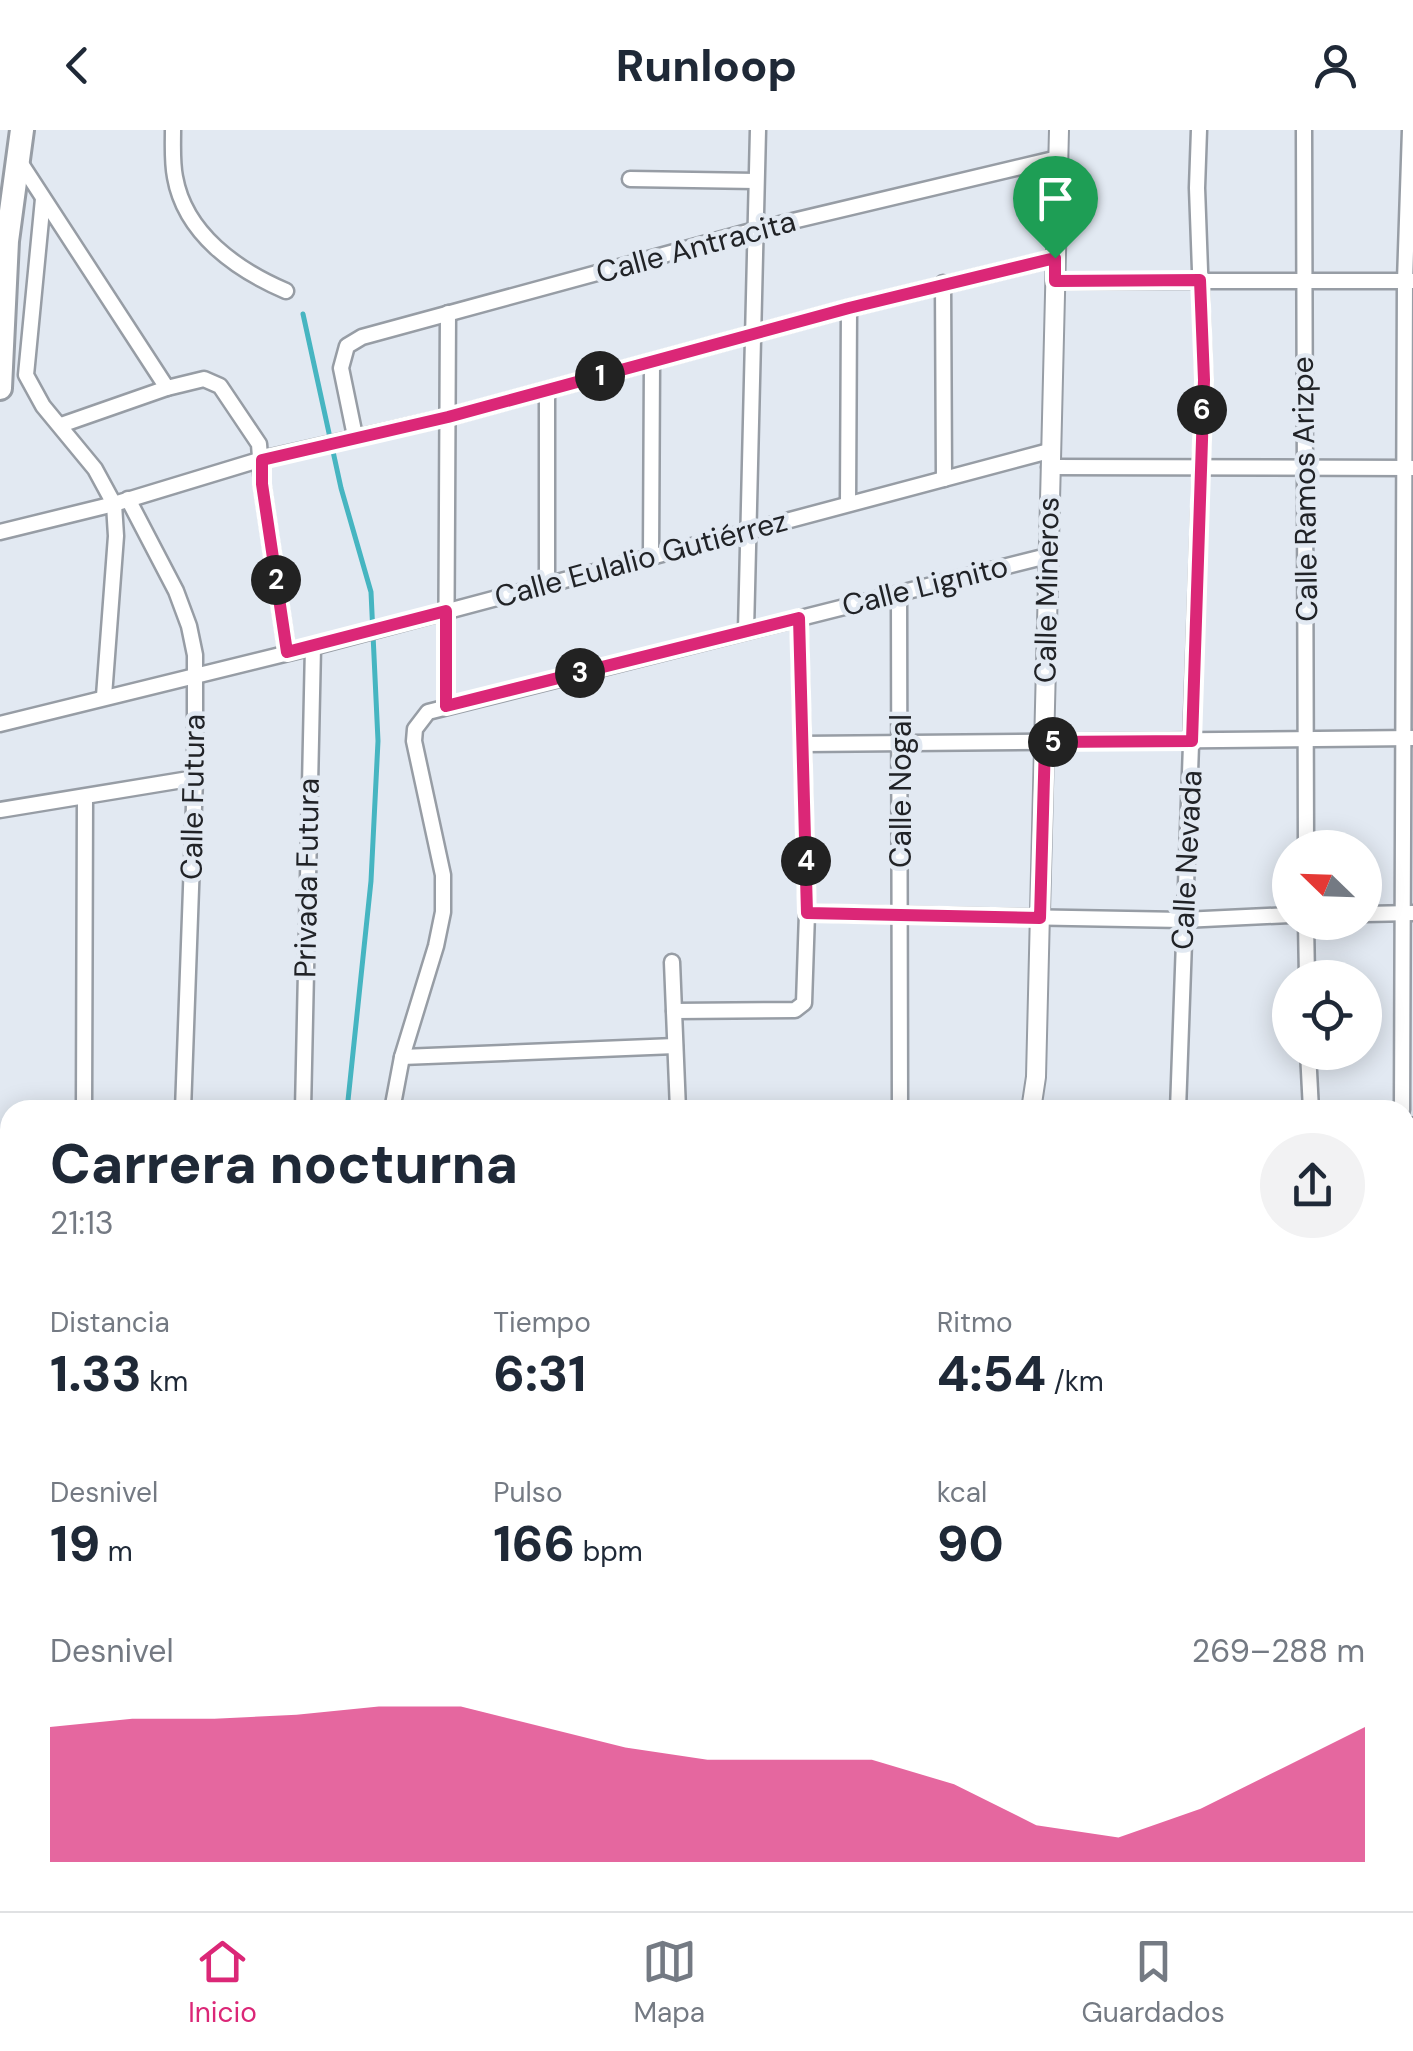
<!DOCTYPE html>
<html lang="es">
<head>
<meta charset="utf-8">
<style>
	:root { --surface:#fff; --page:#f2f2f3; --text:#1f2937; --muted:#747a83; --line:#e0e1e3; --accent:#db2777 }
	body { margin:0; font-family:"DM Sans",sans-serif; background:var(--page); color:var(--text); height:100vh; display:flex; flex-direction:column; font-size:38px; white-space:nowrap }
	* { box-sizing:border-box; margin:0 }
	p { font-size:32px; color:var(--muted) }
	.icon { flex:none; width:55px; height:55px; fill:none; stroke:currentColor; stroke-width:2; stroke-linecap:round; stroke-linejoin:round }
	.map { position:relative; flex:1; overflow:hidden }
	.side { position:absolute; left:0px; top:970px; width:1415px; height:812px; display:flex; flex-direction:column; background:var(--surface); border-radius:30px 30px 0 0; box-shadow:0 5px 25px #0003 }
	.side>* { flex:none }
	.needle { width:65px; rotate:293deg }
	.tools { position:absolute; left:1272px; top:700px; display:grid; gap:20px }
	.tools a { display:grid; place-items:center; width:110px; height:110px; border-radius:50%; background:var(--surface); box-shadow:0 5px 25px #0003; font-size:50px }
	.pin { position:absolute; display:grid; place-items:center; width:85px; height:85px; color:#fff; margin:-102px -42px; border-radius:50% 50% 50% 0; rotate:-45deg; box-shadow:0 0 10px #0007 }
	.pin .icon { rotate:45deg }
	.km { position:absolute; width:50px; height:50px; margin:-25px; border-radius:50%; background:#222; color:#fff; font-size:28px; line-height:50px; text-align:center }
	.round { display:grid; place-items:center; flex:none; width:105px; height:105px; border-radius:52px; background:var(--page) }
	.headline { display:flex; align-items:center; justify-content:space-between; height:170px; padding:0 50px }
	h1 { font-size:55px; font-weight:800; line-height:75px }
	.metrics { display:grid; grid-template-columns:repeat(3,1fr); gap:15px; height:170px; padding:10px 50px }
	.metrics div { display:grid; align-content:center }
	.metrics b { font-size:50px; font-weight:800 }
	.metrics small { font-size:28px; font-weight:400 }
	.metrics p { font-size:28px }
	.chart { height:280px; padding:20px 50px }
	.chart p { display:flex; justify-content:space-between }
	.chart svg { width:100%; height:180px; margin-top:10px; fill:var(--accent); opacity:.7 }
	header { display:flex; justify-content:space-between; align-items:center; height:130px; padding:0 50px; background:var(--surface); font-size:45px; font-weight:800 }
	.dock { display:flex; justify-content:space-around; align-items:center; height:140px; border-top:2px solid var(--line); background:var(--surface); font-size:28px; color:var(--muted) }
	.dock a { display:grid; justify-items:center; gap:5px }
	.dock .active { color:var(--accent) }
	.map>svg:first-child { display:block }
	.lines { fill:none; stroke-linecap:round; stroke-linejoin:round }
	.stream { stroke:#46b5c1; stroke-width:5 }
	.minor-casing { stroke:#979da5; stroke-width:19 }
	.tertiary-casing { stroke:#979da5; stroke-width:22 }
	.primary-casing { stroke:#979da5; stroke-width:28 }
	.minor { stroke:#fff; stroke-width:14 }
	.tertiary { stroke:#fff; stroke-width:18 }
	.primary { stroke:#fff; stroke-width:22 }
	.route-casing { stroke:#fff; stroke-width:20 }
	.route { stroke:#db2777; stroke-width:12 }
	.labels { text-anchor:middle; stroke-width:9; stroke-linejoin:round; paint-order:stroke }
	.street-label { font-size:30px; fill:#212327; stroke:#e2e9f2 }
</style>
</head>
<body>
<header><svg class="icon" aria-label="back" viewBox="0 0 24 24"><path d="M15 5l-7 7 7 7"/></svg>Runloop<svg class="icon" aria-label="person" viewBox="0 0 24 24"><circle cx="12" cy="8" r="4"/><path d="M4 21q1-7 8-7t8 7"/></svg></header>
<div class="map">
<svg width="1413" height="1781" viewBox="0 0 1413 1781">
	<rect width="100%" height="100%" fill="#e2e9f2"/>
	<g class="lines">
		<!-- stream -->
		<g class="stream">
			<polyline points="303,184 341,358 371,462 378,611 371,751 347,980"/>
			<polyline points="884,1772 893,1781"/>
		</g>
		<!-- minor casing -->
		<g class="minor-casing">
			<g id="minor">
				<path d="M173 0C173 15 172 32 175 47 185 104 237 140 286 161"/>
				<polyline points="1304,0 1306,718"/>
				<polyline points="18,29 167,258"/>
				<polyline points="630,49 756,51"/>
				<polyline points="43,69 26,245 43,276 95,339 114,374 116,406 104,566"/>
				<polyline points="1055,151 1413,151"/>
				<polyline points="943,153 944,349"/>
				<polyline points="547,260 547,454"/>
				<polyline points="61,295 167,258 204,249 220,256 259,314 262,354 287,522"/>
				<polyline points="355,306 341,238 347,216 362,207 755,100 1058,28"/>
				<polyline points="1049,337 1413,338"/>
				<polyline points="128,369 176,461 189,496 195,525 195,648 183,980"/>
				<polyline points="848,373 849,178"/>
				<polyline points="0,402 114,374 262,329 448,287 849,178 1055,128"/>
				<polyline points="651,426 652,232"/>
				<polyline points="899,463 900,980"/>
				<polyline points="746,501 758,0"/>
				<polyline points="446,577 448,183"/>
				<polyline points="0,594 313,517 1049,321"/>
				<polyline points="803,614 1413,608"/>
				<polyline points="0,680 195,648"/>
				<polyline points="807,783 1183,790 1290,785"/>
				<polyline points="1365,784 1413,783"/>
				<polyline points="1306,792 1307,848"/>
				<polyline points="672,832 678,980"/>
				<polyline points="674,881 795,880 804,873 807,783 799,488"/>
				<polyline points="1308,922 1311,980"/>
				<polyline points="402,927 675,916"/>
				<polyline points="84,980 85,667"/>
				<polyline points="303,980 313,517"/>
				<polyline points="392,980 402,927 436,816 443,782 443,745 414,611 415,599 428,582 1047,426"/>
				<polyline points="1178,980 1204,250 1197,58 1199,0"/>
				<polyline points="1402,980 1405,151 1410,0"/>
				<polyline points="1405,1174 1413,1174"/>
				<polyline points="0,1288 10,1288"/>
				<polyline points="1405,1322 1413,1322"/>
				<polyline points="1405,1552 1413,1552"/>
				<polyline points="756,1772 763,1781"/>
				<polyline points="1242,1772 1245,1781"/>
				<polyline points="1405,1772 1413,1771"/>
				<polyline points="141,1781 141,1772"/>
				<polyline points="236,1781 241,1772"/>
				<polyline points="356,1781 356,1772"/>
				<polyline points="414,1781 444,1772"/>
				<polyline points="967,1781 985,1772"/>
			</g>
		</g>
		<!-- tertiary casing -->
		<g class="tertiary-casing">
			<g id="tertiary">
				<polyline points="1031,980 1036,947 1059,0"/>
				<polyline points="1405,997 1413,997"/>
				<polyline points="0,1014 10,1013"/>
				<polyline points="1405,1023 1413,1023"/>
				<polyline points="0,1043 10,1042"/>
			</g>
		</g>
		<!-- primary casing -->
		<g class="primary-casing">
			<polyline id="primary" points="0,258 7,111 22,0"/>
		</g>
		<!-- minor -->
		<use href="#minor" class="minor"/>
		<!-- tertiary -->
		<use href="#tertiary" class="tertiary"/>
		<!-- primary -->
		<use href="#primary" class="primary"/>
	</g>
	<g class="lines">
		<!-- route casing -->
		<g class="route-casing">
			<polygon id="route" points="1055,128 1055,151 1200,150 1204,250 1192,611 1045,612 1040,788 807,783 799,488 446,576 446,481 287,522 262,354 262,330 448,287 849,178"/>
		</g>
		<!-- route -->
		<use href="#route" class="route"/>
	</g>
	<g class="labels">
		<!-- street labels -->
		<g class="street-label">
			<text transform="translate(696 117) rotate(-15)" y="10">Calle Antracita</text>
			<text transform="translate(1305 359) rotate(-91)" y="10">Calle Ramos Arizpe</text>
			<text transform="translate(641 429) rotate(-15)" y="10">Calle Eulalio Gutiérrez</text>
			<text transform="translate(925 456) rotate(-14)" y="10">Calle Lignito</text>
			<text transform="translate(1047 460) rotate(-89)" y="10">Calle Mineros</text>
			<text transform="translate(901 661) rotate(-90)" y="10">Calle Nogal</text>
			<text transform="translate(193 667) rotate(-89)" y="10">Calle Futura</text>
			<text transform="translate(1187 730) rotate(-87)" y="10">Calle Nevada</text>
			<text transform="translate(307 748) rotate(-89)" y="10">Privada Futura</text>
		</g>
	</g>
</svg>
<div class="tools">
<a><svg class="needle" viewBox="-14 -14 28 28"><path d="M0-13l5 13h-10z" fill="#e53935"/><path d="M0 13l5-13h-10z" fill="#747a83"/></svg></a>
<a><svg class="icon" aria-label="locate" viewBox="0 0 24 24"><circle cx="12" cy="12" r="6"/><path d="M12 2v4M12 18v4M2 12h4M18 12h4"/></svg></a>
</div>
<div class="pin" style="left:1055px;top:128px;background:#1e9e55"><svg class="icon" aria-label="arrive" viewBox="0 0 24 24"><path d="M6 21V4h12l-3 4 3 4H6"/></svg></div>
<b class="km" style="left:600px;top:246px">1</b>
<b class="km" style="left:276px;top:450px">2</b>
<b class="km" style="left:580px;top:543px">3</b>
<b class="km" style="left:806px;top:731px">4</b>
<b class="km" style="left:1053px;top:612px">5</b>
<b class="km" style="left:1202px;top:280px">6</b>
<section class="side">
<div class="headline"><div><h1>Carrera nocturna</h1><p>21:13</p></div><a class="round"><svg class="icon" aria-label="share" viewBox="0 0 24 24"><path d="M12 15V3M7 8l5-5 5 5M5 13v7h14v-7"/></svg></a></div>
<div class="metrics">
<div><p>Distancia</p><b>1.33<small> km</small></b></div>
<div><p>Tiempo</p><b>6:31</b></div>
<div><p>Ritmo</p><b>4:54<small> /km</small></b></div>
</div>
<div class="metrics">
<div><p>Desnivel</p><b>19<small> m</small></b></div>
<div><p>Pulso</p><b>166<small> bpm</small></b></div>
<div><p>kcal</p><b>90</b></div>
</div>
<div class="chart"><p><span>Desnivel</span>269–288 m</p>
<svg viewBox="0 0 160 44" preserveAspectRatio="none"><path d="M0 44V11L10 9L20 9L30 8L40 6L50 6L60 11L70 16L80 19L90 19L100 19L110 25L120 35L130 38L140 31L150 21L160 11V44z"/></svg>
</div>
</section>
</div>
<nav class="dock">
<a class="active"><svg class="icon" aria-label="home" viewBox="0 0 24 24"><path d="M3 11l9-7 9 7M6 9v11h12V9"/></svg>Inicio</a>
<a><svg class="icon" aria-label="map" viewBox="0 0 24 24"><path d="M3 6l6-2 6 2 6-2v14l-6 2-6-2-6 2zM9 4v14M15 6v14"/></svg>Mapa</a>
<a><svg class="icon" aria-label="saved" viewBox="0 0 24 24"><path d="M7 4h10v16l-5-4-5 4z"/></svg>Guardados</a>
</nav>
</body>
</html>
